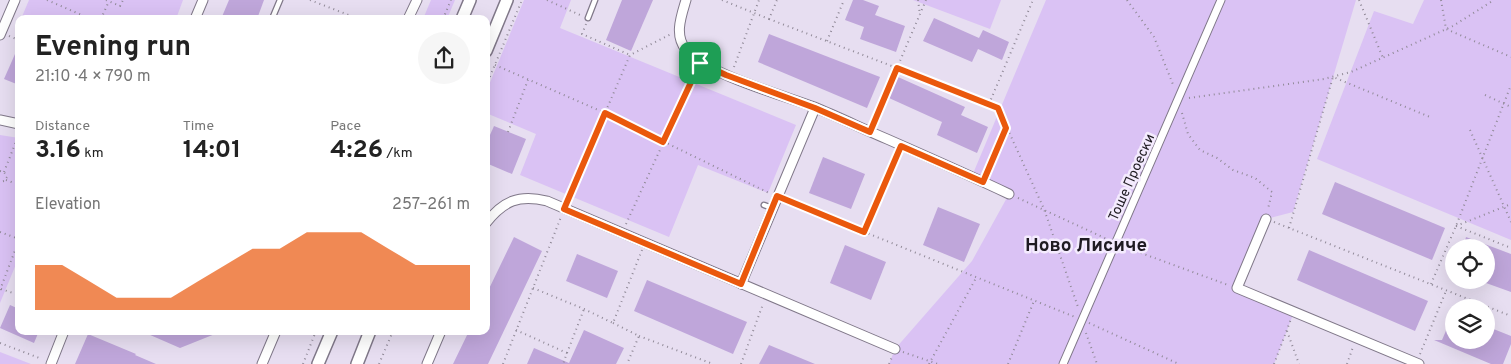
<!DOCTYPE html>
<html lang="en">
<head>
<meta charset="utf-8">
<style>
	:root { --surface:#fff; --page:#f6f6f6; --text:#222; --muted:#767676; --accent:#ea580c }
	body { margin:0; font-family:Overpass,sans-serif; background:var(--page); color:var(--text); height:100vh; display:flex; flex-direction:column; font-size:19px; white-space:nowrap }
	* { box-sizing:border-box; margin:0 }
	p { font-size:16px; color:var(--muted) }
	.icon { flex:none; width:28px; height:28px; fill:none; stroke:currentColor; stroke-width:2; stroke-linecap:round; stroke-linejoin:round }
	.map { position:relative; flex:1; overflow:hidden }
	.drawer { position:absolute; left:15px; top:15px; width:475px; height:320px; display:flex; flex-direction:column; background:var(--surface); border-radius:10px; box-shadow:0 5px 20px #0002 }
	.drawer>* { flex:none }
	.fabs { position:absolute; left:1445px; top:239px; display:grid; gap:10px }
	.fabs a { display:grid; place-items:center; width:50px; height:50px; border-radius:50%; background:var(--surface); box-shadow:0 5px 20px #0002; font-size:25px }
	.pin { position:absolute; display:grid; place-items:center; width:42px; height:42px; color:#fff; margin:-21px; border-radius:10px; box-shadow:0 2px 8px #0006 }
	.round { display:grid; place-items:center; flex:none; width:52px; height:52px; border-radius:26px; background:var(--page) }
	.summary { display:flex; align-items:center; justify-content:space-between; height:85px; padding:0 20px }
	h1 { font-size:28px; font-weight:700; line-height:38px }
	.metrics { display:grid; grid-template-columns:repeat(3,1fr); gap:8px; height:85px; padding:5px 20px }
	.metrics div { display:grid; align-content:center }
	.metrics b { font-size:25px; font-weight:700 }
	.metrics small { font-size:14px; font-weight:400 }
	.metrics p { font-size:14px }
	.chart { height:140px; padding:10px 20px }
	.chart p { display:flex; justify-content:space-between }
	.chart svg { width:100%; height:90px; margin-top:5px; fill:var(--accent); opacity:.7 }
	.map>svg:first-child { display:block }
	.green { fill:#dac2f4 }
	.building { fill:#bfa6da }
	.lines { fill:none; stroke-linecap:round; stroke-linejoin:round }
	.service-casing { stroke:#807889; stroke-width:7 }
	.pedestrian-casing { stroke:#807889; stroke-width:9 }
	.minor-casing { stroke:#807889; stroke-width:11 }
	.tertiary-casing { stroke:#807889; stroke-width:14 }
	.path { stroke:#918a98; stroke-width:2; stroke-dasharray:1 4; stroke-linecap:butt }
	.service { stroke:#fff; stroke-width:4.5 }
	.pedestrian { stroke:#fff; stroke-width:7 }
	.minor { stroke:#fff; stroke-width:9 }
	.tertiary { stroke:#fff; stroke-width:11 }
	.route-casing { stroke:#fff; stroke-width:10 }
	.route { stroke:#ea580c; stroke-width:6 }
	.labels { text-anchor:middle; stroke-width:5; stroke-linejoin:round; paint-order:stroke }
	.street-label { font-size:14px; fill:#1f1b22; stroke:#f4ebfe }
	.district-label { font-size:19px; font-weight:bold; fill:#1f1b22; stroke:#f4ebfe }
</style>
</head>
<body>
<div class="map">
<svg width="1511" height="364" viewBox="0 0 1511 364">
	<rect width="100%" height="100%" fill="#e7def1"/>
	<!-- green -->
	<g class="green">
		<polygon points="29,0 183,0 176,19 21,19"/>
		<polygon points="431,0 455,0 447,19 423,19"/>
		<polygon points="524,0 571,0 560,28 796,125 768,193 698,165 669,237 520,175 536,134 486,113 486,92"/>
		<polygon points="913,0 1001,0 990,29"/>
		<polygon points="1046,0 1356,0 1293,212 1266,219 1237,288 1294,312 1274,364 889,364 895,349 972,261 1009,194 972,176"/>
		<polygon points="1424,0 1511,0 1511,240 1317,159 1374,11 1413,24"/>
		<polygon points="0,135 19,138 19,257 0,303"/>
		<polygon points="0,352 31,364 0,364"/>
	</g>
	<!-- building -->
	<g class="building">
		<polygon points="229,0 264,0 257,19 221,19"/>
		<polygon points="622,0 653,0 631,51 606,40"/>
		<polygon points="853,0 863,0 879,6 875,15 905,26 896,52 860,39 864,27 845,20"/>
		<polygon points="934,18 979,38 983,30 1009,42 1002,60 978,49 972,62 923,41"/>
		<polygon points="769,34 880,77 867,108 758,62"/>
		<polygon points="19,45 19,85 4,79"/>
		<polygon points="898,77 965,107 961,115 988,127 977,153 937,135 942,122 889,98"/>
		<polygon points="494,126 526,139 512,174 486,163 486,144"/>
		<polygon points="823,157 865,174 851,209 809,193"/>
		<polygon points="1335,182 1445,228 1432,260 1322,214"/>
		<polygon points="938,207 980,224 964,262 923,245"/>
		<polygon points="514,237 542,251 488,364 453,364 469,331 486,331 486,295"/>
		<polygon points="1466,237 1511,254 1511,292 1486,283 1486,248 1463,248"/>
		<polygon points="845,245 886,262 871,300 830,283"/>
		<polygon points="1309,250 1428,301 1415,331 1297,280"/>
		<polygon points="577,254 618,271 607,298 566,281"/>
		<polygon points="647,280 747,322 733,354 634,311"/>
		<polygon points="10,305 19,309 19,331 39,331 34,343 0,328"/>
		<polygon points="1454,312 1454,340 1486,340 1486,326 1511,336 1511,344 1503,364 1491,364 1434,340 1442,340"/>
		<polygon points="584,330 624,348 616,364 527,364 534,348 569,363"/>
		<polygon points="141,331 220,331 220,332 180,348"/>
		<polygon points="88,334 136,354 135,355 156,364 75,364"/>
		<polygon points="769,345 815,364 759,364"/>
	</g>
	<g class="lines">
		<!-- service casing -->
		<g class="service-casing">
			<g id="service">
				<polyline points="588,18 595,0"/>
				<polyline points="272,19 280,0"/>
				<polyline points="764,205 772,208"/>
			</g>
		</g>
		<!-- pedestrian casing -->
		<g class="pedestrian-casing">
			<polyline id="pedestrian" points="1063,364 1221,0"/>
		</g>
		<!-- minor casing -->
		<g class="minor-casing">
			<g id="minor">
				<path d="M686 0C681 17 674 35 686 50 704 73 785 96 814 107 839 117 863 129 887 139 928 157 969 175 1009 194"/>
				<polyline points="195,19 203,0"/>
				<polyline points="408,19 417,0"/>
				<polyline points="0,35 15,0"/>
				<polyline points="0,120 19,124"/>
				<polyline points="1266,219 1237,288 1419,364"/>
				<path d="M486 223C503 201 519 194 547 201L895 349"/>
				<polyline points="741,284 815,108"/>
				<polyline points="51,364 64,331"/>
				<polyline points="262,364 276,331"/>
				<polyline points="427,364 441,331"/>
			</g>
		</g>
		<!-- tertiary casing -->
		<g class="tertiary-casing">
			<g id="tertiary">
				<polyline points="462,19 470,0"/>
				<polyline points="486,51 507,0"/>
				<polyline points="318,364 332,331"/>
				<polyline points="357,364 370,331"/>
			</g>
		</g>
		<!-- path -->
		<g class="path">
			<polyline points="47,0 91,19"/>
			<polyline points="106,0 120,6 123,0"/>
			<polyline points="310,0 359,19"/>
			<polyline points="547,0 580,15"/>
			<polyline points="722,0 769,19 777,0"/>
			<polyline points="918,0 920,15"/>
			<polyline points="926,0 897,68 998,108 1044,209 1078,307"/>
			<polyline points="1127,0 1154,37 1174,87"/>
			<polyline points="1359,0 1383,58"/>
			<polyline points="1441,0 1446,29 1511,57"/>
			<polyline points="101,19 109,1"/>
			<polyline points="443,19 451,0"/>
			<polyline points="769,19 897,68 874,123"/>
			<polyline points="586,24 582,34 630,55"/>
			<polyline points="9,36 19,40"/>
			<polyline points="827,41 844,0"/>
			<polyline points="495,65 605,113 769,193"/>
			<polyline points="734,67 759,0"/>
			<polyline points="486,86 522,0"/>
			<polyline points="1485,95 1511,107"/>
			<polyline points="1189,98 1324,79 1351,72 1453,26 1494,0"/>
			<polyline points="989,104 1033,0"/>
			<polyline points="1182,113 1188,134 1200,150 1217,158 1233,170 1255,178 1272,192 1268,209"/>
			<polyline points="1470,130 1511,222"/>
			<polyline points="508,132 528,80"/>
			<polyline points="0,171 4,172 7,177 4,181 0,182"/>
			<polyline points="4,172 19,134"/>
			<polyline points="986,174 1006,128"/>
			<polyline points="6,180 19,185"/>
			<polyline points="1018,198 1109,240"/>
			<polyline points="568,199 630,55 671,34"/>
			<polyline points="785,200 1075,317"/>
			<polyline points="1274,222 1511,316"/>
			<polyline points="626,224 697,69"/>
			<polyline points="1456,226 1511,204"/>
			<polyline points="1456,226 1511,248"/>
			<polyline points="1289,228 1333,77 1430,117"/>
			<polyline points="0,232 19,239"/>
			<polyline points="865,232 898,153"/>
			<polyline points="1122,246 1228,285"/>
			<polyline points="1431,284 1456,226 1511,85"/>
			<polyline points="533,288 584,309 613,323 642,250"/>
			<polyline points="1,289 19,295"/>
			<polyline points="0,290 19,240"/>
			<polyline points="613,323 639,336 627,364"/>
			<polyline points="1089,323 1179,364"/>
			<polyline points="516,330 567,353 563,364"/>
			<polyline points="1287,331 1299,364"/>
			<polyline points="1086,333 1097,364"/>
			<polyline points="639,336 713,364"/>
			<polyline points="0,343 42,359"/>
			<polyline points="903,352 938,364"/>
			<polyline points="567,353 584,309"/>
			<polyline points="1420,354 1446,291"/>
			<polyline points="303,364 316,331"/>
			<polyline points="379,364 393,331"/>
			<polyline points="503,364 561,217"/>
			<polyline points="741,364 763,304"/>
			<polyline points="889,364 892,357"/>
			<polyline points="929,364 976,278"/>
			<polyline points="1008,364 1034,301"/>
			<polyline points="1274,364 1291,319"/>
			<polyline points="1347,364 1353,347"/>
		</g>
		<!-- service -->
		<use href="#service" class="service"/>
		<!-- pedestrian -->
		<use href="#pedestrian" class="pedestrian"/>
		<!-- minor -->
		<use href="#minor" class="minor"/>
		<!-- tertiary -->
		<use href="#tertiary" class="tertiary"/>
	</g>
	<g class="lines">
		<!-- route casing -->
		<g class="route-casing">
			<polygon id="route" points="700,63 726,75 815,108 870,132 897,68 998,108 1006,128 983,182 901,146 864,232 777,196 741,284 564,209 605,113 663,142"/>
		</g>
		<!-- route -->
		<use href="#route" class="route"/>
	</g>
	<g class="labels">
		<!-- street labels -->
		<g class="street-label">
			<text transform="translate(1131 177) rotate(-66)" y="5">Тоше Проески</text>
		</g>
		<!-- district labels -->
		<g class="district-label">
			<text x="1086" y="251">Ново Лисиче</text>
		</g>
	</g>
</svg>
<div class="fabs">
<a><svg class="icon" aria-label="locate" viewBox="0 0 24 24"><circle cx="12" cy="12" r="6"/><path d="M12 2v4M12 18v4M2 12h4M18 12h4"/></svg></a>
<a><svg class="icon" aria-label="layers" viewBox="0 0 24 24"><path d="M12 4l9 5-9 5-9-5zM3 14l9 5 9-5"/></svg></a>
</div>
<div class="pin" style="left:700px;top:63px;background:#1e9e55"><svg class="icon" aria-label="arrive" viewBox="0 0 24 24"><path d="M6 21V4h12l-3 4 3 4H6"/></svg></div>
<section class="drawer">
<div class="summary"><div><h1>Evening run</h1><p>21:10 · 4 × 790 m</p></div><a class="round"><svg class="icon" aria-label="share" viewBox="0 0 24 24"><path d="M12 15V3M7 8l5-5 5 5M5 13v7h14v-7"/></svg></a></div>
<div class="metrics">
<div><p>Distance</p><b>3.16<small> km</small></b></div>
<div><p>Time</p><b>14:01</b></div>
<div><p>Pace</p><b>4:26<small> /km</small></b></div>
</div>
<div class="chart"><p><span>Elevation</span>257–261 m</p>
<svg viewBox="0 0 160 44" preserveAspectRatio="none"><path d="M0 44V22L10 22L20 30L30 38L40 38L50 38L60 30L70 22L80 14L90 14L100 6L110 6L120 6L130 14L140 22L150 22L160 22V44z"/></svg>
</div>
</section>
</div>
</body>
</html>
